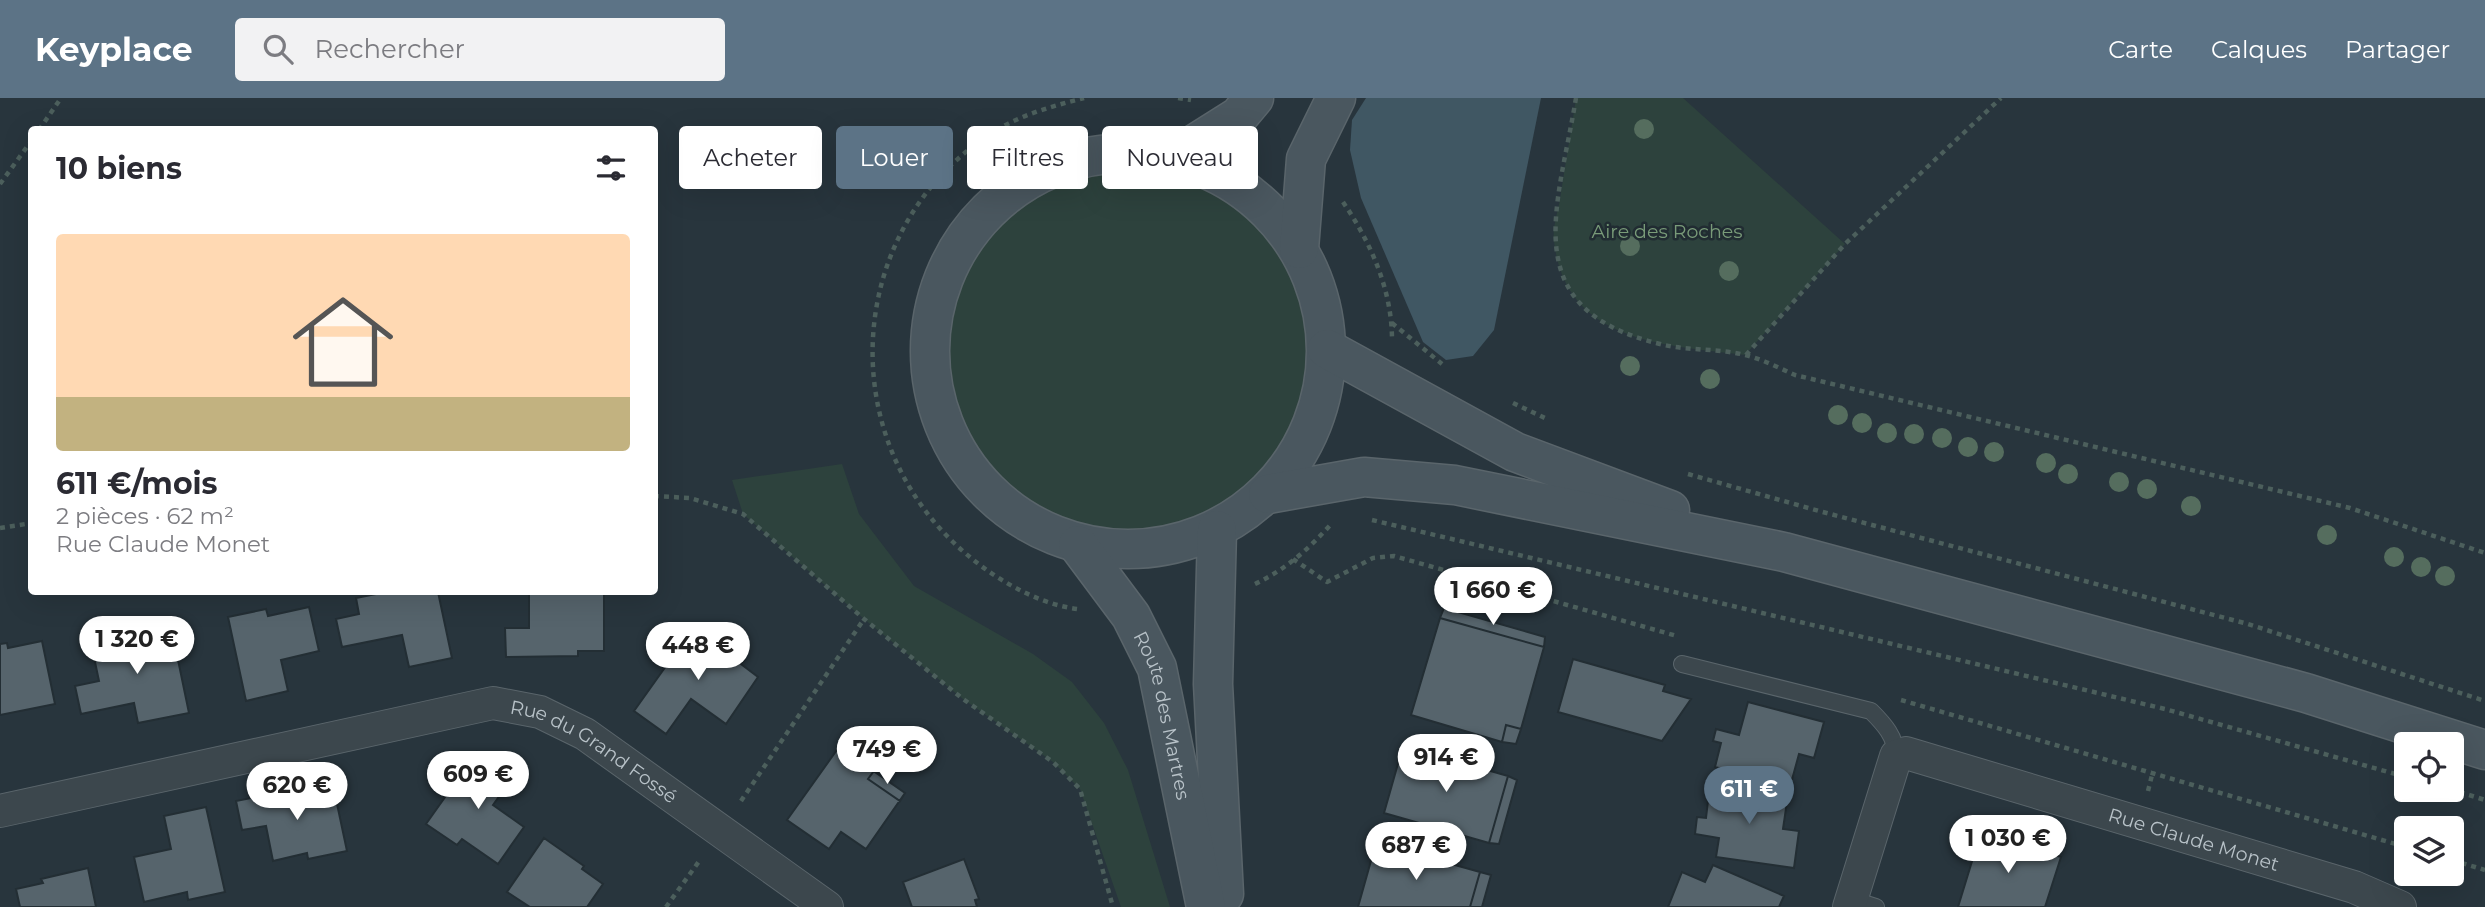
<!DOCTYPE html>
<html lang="fr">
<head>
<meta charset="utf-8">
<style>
	body { margin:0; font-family:Montserrat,sans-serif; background:#f2f2f3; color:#2b2b33; height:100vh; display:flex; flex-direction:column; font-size:26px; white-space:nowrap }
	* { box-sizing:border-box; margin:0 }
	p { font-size:23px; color:#7c7c81 }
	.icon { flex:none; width:38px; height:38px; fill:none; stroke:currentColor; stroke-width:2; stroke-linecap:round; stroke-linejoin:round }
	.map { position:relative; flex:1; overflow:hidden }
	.drawer { position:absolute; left:28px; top:28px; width:630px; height:469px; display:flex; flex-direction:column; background:#fff; border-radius:7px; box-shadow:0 7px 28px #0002 }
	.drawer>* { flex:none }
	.banner { position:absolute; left:679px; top:28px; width:665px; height:63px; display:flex; gap:14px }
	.tools { position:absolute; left:2394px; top:634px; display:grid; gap:14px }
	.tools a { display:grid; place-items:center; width:70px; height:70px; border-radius:7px; background:#fff; box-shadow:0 7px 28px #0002; font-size:35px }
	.price { position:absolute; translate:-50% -60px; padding:0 16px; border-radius:24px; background:#fff; color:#222; font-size:23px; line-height:46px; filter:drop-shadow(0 2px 4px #0008) }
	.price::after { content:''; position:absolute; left:50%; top:42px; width:21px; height:16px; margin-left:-10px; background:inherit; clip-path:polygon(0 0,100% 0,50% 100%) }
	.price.current { background:#5c7386; color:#fff }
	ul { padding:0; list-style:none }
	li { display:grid; align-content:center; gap:14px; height:371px; padding:0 28px }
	li span { display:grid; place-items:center; height:217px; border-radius:7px; color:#555 }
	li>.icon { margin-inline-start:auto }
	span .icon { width:126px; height:126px; fill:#fffc; stroke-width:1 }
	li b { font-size:30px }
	h2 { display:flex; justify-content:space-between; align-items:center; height:84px; padding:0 28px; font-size:30px }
	.tag { padding:0 24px; border-radius:7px; background:#fff; box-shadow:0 7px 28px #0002; font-size:24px; line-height:63px }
	.tag.current { background:#5c7386; color:#fff }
	header { display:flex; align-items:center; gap:42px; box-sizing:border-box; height:98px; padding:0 35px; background:#5c7386; color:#fff }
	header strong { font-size:33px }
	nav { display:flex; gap:38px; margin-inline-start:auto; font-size:24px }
	.search { width:490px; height:63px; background:#f2f2f3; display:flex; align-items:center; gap:18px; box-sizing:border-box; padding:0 24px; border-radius:7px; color:#7c7c81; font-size:26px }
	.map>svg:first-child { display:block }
	.green { fill:#2d423d }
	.water { fill:#405763 }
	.building { fill:#56646c; stroke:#232e34; stroke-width:2 }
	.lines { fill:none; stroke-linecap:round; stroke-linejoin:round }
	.service-casing { stroke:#5a656b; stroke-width:18 }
	.minor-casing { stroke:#5a656b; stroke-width:34 }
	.secondary-casing { stroke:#5a656b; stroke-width:41 }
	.path { stroke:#4c5f5c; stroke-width:4.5; stroke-dasharray:5 5; stroke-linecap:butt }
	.service { stroke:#3c474d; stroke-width:16 }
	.minor { stroke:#3c474d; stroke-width:32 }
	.secondary { stroke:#4a575f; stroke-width:38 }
	.tree { fill:#556d5e }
	.labels { text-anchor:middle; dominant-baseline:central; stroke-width:5; stroke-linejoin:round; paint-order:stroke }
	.park-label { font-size:19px; fill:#799b79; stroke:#212c32 }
	.street-label { font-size:19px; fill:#b8c2c8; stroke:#212c32 }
</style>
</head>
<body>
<header>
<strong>Keyplace</strong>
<div class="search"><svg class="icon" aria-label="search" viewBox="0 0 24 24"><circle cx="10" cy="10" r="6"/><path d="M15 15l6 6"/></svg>Rechercher</div>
<nav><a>Carte</a><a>Calques</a><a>Partager</a></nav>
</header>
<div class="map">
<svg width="2485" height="809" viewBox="0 0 2485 809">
	<rect width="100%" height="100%" fill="#28353d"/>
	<path class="green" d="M1576,0H1683L1845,146L1745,257C1665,247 1565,245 1554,143C1552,130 1558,114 1560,101C1565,67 1571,34 1576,0Z
		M930 253a198 198 0 1 1 396 0a198 198 0 1 1-396 0Z
		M842,366L859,416L914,488L1033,556L1072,584L1104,625L1128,672L1170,809H1121L1080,691L1053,664L963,601L864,521L743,416L732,382Z"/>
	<path class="water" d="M1366,0H1541L1494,232L1473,258L1446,262L1423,244L1361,100L1350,52L1352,22Z"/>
	<path class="building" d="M386,494H438L452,560L409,569L402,537L342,549L336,521L359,516L356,500Z
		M529,494H604V553H578V558L506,559L505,530H529Z
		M309,509L319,553L281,562L288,593L246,603L228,519L266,511L268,518Z
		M1444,510L1545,539L1544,549L1440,520Z
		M1440,520L1544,549L1521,631L1506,627L1502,644L1411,617Z
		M696,526L745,561L741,566L758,579L726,626L691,601L666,636L634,613Z
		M171,528L189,615L138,625L134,605L81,616L75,588L99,583L91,545Z
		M42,543L55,606L0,617V546L7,545L8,550Z
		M1573,561L1665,587L1663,593L1691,601L1662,643L1558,614Z
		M1748,604L1824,624L1814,660L1799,656L1790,689L1715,669L1721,645L1713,643L1716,631L1739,637Z
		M1506,627L1521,631L1516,646L1502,644Z
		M1403,648L1508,678L1489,745L1384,715Z
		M839,649L905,695L866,751L841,734L829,751L787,722Z
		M477,654L513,679L493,707L524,729L498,766L462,741L457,747L426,726Z
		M874,673L905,695L900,703L868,681Z
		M1508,678L1517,682L1499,746L1489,745Z
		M1710,686L1788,697L1783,731L1799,733L1794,770L1716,759L1719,740L1695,736L1697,719L1706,720Z
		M333,687L347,753L308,761L307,755L273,763L266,728L242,732L236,703L306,689L307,693Z
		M206,709L225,794L188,802L187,794L144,804L134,759L171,751L164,718Z
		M1981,734L2061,759L2045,809H1958Z
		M544,740L584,768L582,771L603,786L587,809H530L507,794Z
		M1376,745L1480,774L1470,809H1358Z
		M964,761L979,801L975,802L977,809H912L903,784Z
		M1713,767L1784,798L1779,809H1668L1682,774L1705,784Z
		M88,770L96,809H20L16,791L43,785L41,781Z
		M1480,774L1491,777L1482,809H1470Z"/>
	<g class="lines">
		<defs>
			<path id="service" d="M1682,566L1871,613C1884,626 1896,639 1896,658
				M1851,801L1876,809"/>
			<g id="minor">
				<path id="s1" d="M0,713L493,605L540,614L585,636L827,809"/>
				<path id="s2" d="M1849,809L1896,658L1906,655L2354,789L2400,809"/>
			</g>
			<g id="secondary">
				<circle cx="1128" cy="253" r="198"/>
				<path d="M1174,59L1239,18L1254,0"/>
				<path d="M1299,151L1306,61L1336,0"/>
				<path d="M1327,251L1515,354L1670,412"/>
				<path d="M1268,396L1364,379L1455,387L1784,454L2306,595L2485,652"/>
				<path d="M1217,432L1213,586L1224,796"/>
				<path id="s3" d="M1078,447L1131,518L1157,570L1206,809"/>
			</g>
		</defs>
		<use href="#service" class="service-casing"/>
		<use href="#minor" class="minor-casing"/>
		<use href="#secondary" class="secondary-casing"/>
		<path class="path" d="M1178,0L1191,2
			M1576,0C1558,110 1514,211 1660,246C1687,253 1717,250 1745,257C1762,261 1779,270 1795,277L2350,410L2485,455
			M39,32L61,0
			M0,86L32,42
			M1343,104C1371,145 1392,192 1392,242
			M1392,225L1442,266
			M1746,257L1845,146L2001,0
			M1513,305L1547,321
			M1688,376L1819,413L2248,526L2485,603
			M654,398L690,400L743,416L864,521L963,601L1053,664L1080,691L1113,809
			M1372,422L2165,611L2406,679
			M0,430L32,425
			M1293,461L1327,484L1373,460L1394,458L1677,538
			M1255,486C1285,472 1310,450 1332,425
			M1077,511C1032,505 985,475 953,444C831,326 850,123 995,33C1023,16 1053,8 1084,0
			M1901,602L2406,749
			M2450,691L2485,702
			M2148,693L2153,673
			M741,703L864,521
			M2452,762L2485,772
			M666,809L700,762"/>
		<use href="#service" class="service"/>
		<use href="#minor" class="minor"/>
		<use href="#secondary" class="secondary"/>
	</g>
	<g class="tree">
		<circle cx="1644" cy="31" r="10"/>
		<circle cx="1630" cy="148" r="10"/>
		<circle cx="1729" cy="173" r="10"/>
		<circle cx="1630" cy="268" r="10"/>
		<circle cx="1710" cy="281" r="10"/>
		<circle cx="1838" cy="317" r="10"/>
		<circle cx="1862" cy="325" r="10"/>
		<circle cx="1887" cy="335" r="10"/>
		<circle cx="1914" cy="336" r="10"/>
		<circle cx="1942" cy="340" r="10"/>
		<circle cx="1968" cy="349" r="10"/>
		<circle cx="1994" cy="354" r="10"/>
		<circle cx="2046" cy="365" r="10"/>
		<circle cx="2068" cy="376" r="10"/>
		<circle cx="2119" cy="384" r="10"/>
		<circle cx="2147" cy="391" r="10"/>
		<circle cx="2191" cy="408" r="10"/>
		<circle cx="2327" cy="437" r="10"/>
		<circle cx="2394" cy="459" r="10"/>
		<circle cx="2421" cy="469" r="10"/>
		<circle cx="2445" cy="478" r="10"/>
	</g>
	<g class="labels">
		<g class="park-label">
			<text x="1667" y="133">Aire des Roches</text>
		</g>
		<g class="street-label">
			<text stroke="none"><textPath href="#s3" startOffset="194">Route des Martres</textPath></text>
			<text stroke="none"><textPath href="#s1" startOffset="618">Rue du Grand Fossé</textPath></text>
			<text stroke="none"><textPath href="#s2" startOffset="469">Rue Claude Monet</textPath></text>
		</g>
	</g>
</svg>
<div class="tools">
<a><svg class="icon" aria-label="locate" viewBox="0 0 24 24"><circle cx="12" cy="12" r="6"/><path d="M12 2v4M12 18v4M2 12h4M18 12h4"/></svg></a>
<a><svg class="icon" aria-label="layers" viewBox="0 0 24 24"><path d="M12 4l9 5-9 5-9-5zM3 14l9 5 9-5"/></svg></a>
</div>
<b class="price" style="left:1493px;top:529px">1 660 €</b>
<b class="price" style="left:137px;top:578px">1 320 €</b>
<b class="price" style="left:698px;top:584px">448 €</b>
<b class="price" style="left:887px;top:688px">749 €</b>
<b class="price" style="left:1446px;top:696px">914 €</b>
<b class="price" style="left:478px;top:713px">609 €</b>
<b class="price" style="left:297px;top:724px">620 €</b>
<b class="price current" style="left:1749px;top:728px">611 €</b>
<b class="price" style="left:2008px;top:777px">1 030 €</b>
<b class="price" style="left:1416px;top:784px">687 €</b>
<div class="banner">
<a class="tag">Acheter</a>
<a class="tag current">Louer</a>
<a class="tag">Filtres</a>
<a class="tag">Nouveau</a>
</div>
<section class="drawer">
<h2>10 biens<svg class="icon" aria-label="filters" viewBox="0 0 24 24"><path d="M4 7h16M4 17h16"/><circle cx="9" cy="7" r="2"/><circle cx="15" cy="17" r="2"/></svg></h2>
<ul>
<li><span style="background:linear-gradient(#ffd9b3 75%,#c2b280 0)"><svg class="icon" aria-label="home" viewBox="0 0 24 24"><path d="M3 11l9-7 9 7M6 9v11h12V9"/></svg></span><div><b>611 €/mois</b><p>2 pièces · 62 m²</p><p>Rue Claude Monet</p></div></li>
</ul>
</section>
</div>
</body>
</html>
